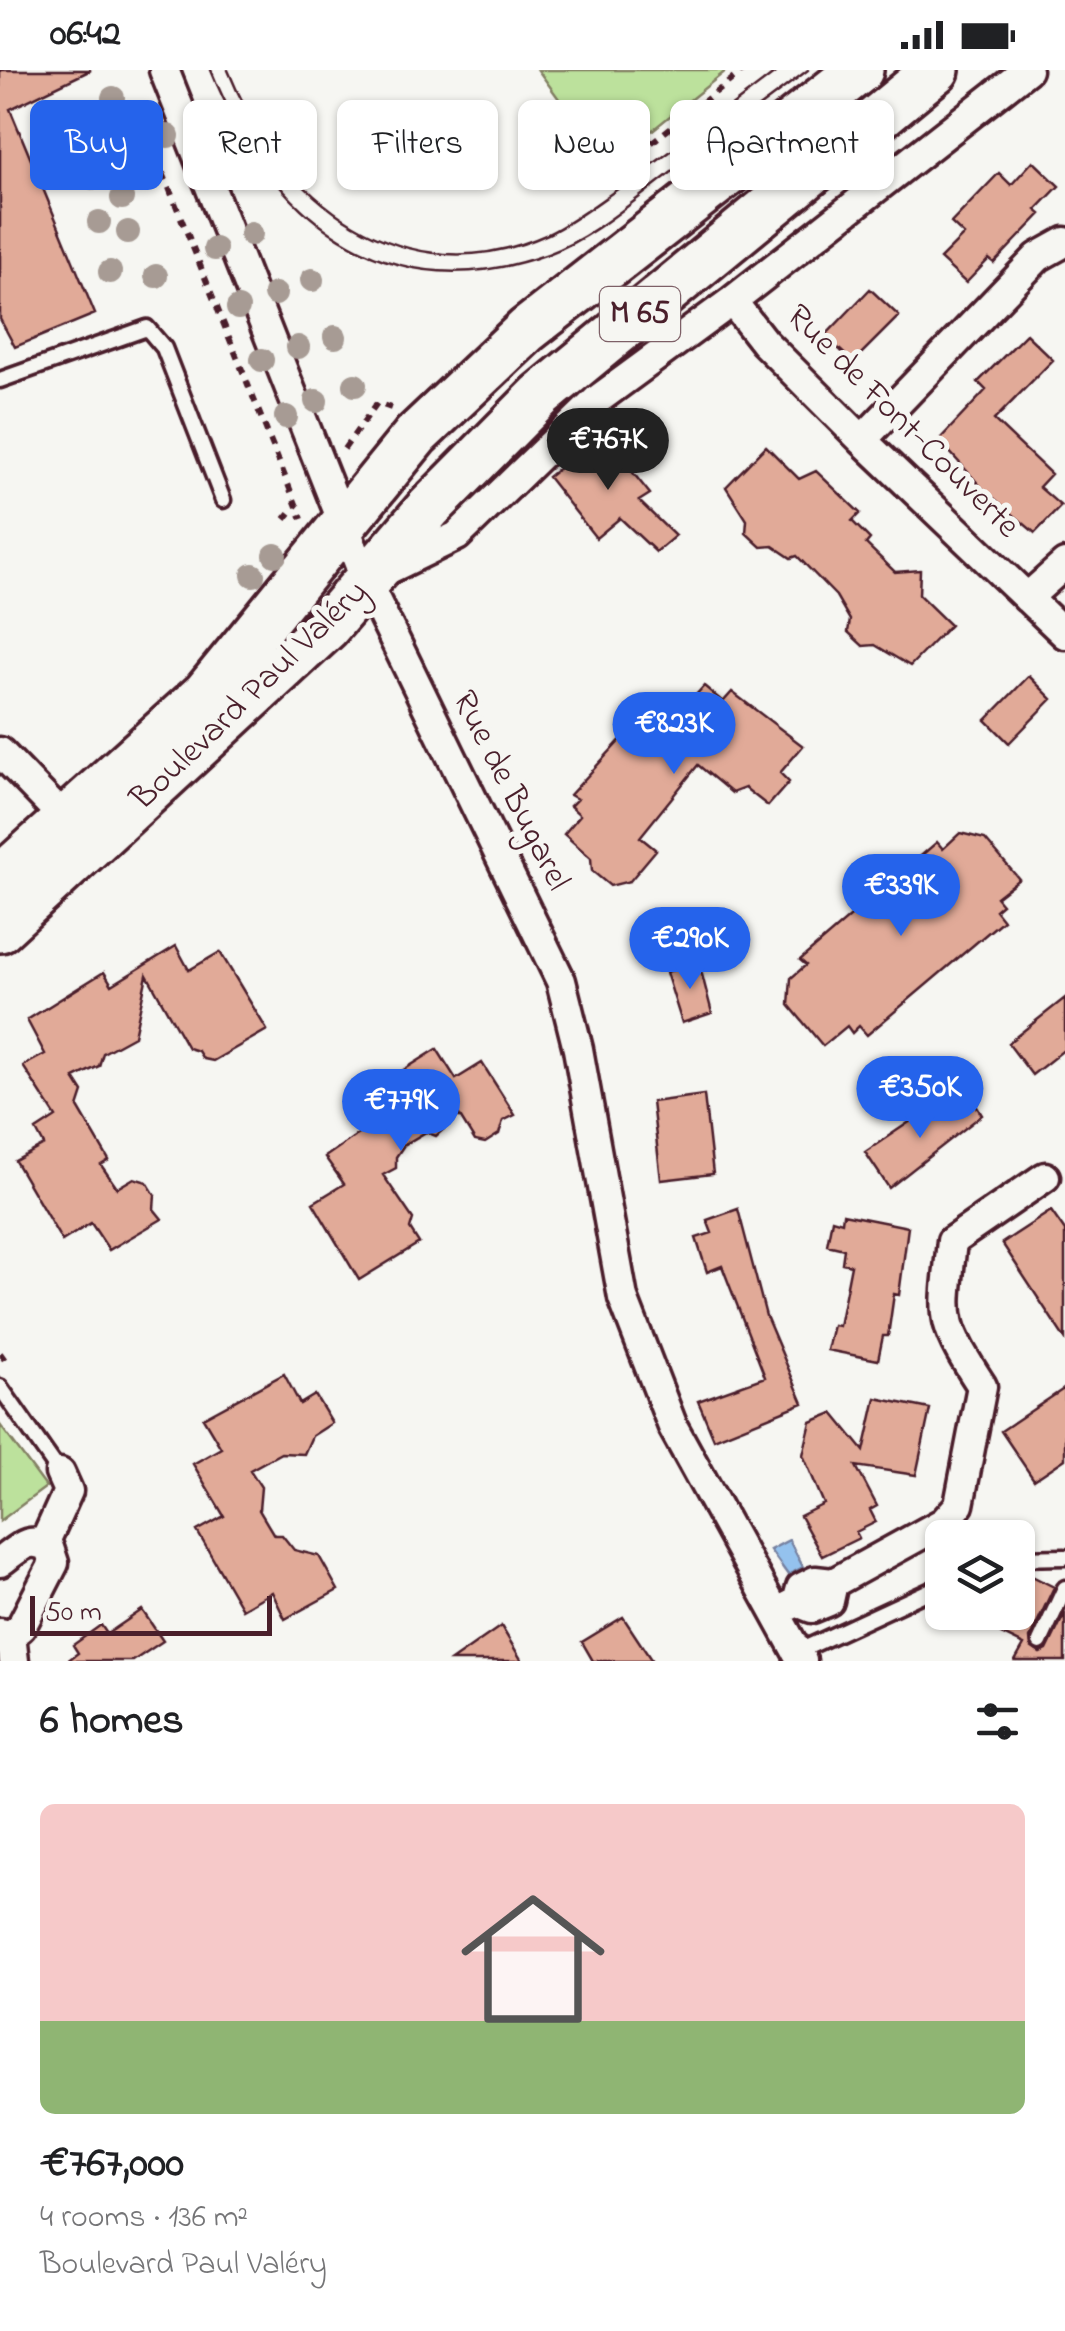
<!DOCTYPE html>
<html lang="en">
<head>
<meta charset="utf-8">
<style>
	body { margin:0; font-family:"Indie Flower",sans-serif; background:#f2f2f2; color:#202124; height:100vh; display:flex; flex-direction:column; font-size:38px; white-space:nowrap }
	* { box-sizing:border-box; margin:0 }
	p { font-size:32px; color:#757577 }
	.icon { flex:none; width:55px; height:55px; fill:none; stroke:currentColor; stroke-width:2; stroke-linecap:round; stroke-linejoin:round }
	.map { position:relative; height:1591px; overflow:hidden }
	.panel { display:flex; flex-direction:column; background:#fff; flex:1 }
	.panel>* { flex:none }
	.hud { position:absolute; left:30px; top:30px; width:1005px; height:90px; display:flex; gap:20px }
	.fabs { position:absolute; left:925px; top:1450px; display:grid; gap:20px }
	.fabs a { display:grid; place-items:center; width:110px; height:110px; border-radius:15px; background:#fff; box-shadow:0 2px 8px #0004; font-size:50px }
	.scale { position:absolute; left:30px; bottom:25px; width:242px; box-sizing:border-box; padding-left:10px; border:5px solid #4a1f2b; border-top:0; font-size:28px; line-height:35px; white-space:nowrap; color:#4a1f2b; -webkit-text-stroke:8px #f6f6f2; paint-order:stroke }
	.price { position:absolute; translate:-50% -85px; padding:0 22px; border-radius:35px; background:#2563eb; color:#fff; font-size:32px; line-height:65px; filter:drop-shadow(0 2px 5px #0008) }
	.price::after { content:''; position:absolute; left:50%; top:60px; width:30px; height:22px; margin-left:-15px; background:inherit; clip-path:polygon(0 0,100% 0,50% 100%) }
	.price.current { background:#222; color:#fff }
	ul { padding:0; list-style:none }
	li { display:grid; align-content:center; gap:20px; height:530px; padding:0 40px }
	li span { display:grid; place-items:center; height:310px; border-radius:15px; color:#555 }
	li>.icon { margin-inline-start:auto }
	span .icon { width:180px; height:180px; fill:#fffc; stroke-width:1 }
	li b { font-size:42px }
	h2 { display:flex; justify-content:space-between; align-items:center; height:120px; padding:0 40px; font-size:42px }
	.chip { padding:0 35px; border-radius:15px; background:#fff; box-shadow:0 2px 8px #0004; font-size:35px; line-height:90px }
	.chip.current { background:#2563eb; color:#fff }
	.status { display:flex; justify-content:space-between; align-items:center; height:70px; padding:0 50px; background:#fff; direction:ltr }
	.status svg { height:28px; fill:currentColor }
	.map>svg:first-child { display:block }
	.green { fill:#bce19c; stroke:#838064; stroke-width:2.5 }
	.water { fill:#94c2ee; stroke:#7681a0; stroke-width:2.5 }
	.building { fill:#e1aa98; stroke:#4a1f2b; stroke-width:2.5 }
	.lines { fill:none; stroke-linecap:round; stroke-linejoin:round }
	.service-casing { stroke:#4a1f2b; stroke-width:21 }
	.minor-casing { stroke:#4a1f2b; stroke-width:35 }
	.primary-casing { stroke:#4a1f2b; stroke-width:52 }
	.path { stroke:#4a1f2b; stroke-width:6; stroke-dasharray:8 8; stroke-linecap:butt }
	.service { stroke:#f6f6f2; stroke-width:14 }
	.minor { stroke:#f6f6f2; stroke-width:28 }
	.primary { stroke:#f6f6f2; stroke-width:45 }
	.tram { stroke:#4a1f2b; stroke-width:2.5 }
	.tree { fill:#a79b94 }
	.labels { text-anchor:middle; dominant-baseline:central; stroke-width:10; stroke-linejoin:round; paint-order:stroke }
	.shield { fill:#f6f6f2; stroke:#7e6067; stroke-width:2.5 }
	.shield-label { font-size:32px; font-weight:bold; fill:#4a1f2b }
	.street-label { font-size:35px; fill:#4a1f2b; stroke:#f6f6f2 }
</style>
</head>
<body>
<div class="status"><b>06:42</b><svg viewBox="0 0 49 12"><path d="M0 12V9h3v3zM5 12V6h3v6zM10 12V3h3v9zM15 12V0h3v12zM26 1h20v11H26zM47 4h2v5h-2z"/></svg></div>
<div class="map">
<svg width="1065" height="1591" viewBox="0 0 1065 1591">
	<rect width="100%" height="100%" fill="#f6f6f2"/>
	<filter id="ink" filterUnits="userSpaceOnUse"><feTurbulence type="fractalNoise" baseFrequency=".01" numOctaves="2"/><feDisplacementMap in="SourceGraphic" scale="20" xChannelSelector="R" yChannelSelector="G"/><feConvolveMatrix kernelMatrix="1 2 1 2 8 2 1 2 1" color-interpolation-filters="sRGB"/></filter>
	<g filter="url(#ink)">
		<path class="green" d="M538,0H727L634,75L615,64L593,76Z
			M0,1355L46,1417L0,1451Z"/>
		<path class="water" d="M789,1470L803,1497L788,1505L770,1480Z"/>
		<path class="building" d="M0,0H91L10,39L95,244L15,277L0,249Z
			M1033,91L1059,116L1036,140L1041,144L994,193L989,189L966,213L940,189L964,165L951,153L999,103L1011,115Z
			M870,219L899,246L853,292L825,266Z
			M1026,264L1053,290L994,350L1051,404L1039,417L1061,436L1035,463L984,420L939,370L986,320L978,312Z
			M602,364L650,424L639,431L675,466L656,482L620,448L596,468L548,407Z
			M766,376L799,409L816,401L860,443L852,451L870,469L866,474L895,502L920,500L919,525L950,555L910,596L875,575L863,576L848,562L850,550L836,526L797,486L791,488L773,476L761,477L746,463L747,450L726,417Z
			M1029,606L1052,629L1009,673L986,650Z
			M704,616L723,632L732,622L803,676L780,703L789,712L768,736L745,718L732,723L698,695L640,767L656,780L630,811L610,816L592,801L591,788L564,764L580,745L570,736L577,729L570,725L626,664L643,679L680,635L684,638Z
			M960,763L985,769L1019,809L996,827L1002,834L995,840L1003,850L867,965L859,956L852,963L847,956L823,976L789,935L791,908L806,895L800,890L937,772L943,779Z
			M176,876L189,900L220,882L267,960L213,991L203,989L198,981L188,978L147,905L134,966L103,983L99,996L74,1008L83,1022L78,1037L109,1090L101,1095L117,1118L134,1108L147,1112L155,1125L154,1139L162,1149L109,1180L91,1153L62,1171L15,1091L44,1075L36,1060L56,1047L23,996L45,984L27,950L104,902L112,915Z
			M699,893L712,943L682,953L666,902Z
			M1065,928V979L1032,1005L1008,973Z
			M437,979L456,1009L482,993L515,1045L503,1051L499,1064L485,1073L475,1071L459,1045L436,1066L426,1062L404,1075L396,1087V1098L383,1105L413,1149L410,1159L419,1173L359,1210L313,1133L344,1114L325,1087L374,1053L359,1028Z
			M969,1024L982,1045L889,1118L865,1082L914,1049L919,1057Z
			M704,1025L713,1104L661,1110L652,1032Z
			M738,1139L766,1246L803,1333L714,1369L698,1331L765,1307L722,1196L707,1202L696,1168L712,1163L707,1150Z
			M1051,1141L1065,1161V1269L1002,1173Z
			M843,1144L908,1157L899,1225L894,1224L888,1266H883L878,1290L827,1280L833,1255L839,1256L851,1195L842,1193L844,1179L827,1175L832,1149L842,1152Z
			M284,1304L300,1334L315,1325L332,1353L312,1366L304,1384L281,1383L250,1400L261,1417L259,1440L274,1465H282L294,1480L319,1486L338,1520L285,1549L272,1522L242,1539L197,1461L224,1446L193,1394L221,1378L203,1348Z
			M1065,1318V1389L1034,1410L1001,1361Z
			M876,1328L930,1339L916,1405L856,1396L877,1436L870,1440L876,1452L856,1462L859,1468L822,1486L800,1446L824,1434L803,1385L811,1352L833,1343L864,1381Z
			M1032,1506L1054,1517L1030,1568L1031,1577L1040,1583L1047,1580L1065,1543V1591H1015L1024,1575L1001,1564L1012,1542H1018V1533Z
			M142,1540L163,1571L133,1591H67L78,1583L73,1575L101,1555L107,1564Z
			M623,1547L652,1591H593L582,1572Z
			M501,1556L522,1591H451Z"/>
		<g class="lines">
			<defs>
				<path id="service" d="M0,310L147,258L164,278L223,430
					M0,1317L60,1403
					M1018,1488L1065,1487
					M1040,1572L1065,1518
					M797,1582L942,1515"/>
				<path id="minor" d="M164,0L366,511L561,911L578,979L623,1228L673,1357L802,1591
					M732,231L764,272L862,370L1065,564
					M862,370L1038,187L1065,172
					M385,501L457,466L597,330L732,231L1027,0
					M1027,528L1065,494
					M0,682L65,749
					M44,1474L68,1421L60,1403
					M0,1492C17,1480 29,1464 49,1478L54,1493L21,1557L11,1565L0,1563
					M797,1532L801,1518L815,1511L833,1513L944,1452L959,1435L982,1316C938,1248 944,1250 952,1171L1045,1107
					M781,1540L797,1532L812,1538L829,1531L833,1513
					M11,1565L14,1591"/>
				<path id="primary" d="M0,809L206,623L416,365L527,260L860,0
					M0,859L326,558L428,439L540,326L936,0"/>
			</defs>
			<use href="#service" class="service-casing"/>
			<use href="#minor" class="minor-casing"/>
			<use href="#primary" class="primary-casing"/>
			<path class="path" d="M147,41L157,88L302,449
				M614,102L744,0
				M344,379L377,333L391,338
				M285,449L298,433
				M0,1283L9,1296"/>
			<use href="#service" class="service"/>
			<use href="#minor" class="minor"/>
			<use href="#primary" class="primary"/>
			<path class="tram" d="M211,0C270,146 384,243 548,184C592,168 632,132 668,105C715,69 762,35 808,0
				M228,0C280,129 404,229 548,164C573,152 596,134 619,118C674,81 726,40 779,0"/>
		</g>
		<g class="tree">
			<circle cx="113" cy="28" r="12"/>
			<circle cx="76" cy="63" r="12"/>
			<circle cx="168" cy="66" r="12"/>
			<circle cx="100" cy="76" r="12"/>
			<circle cx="60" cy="87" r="12"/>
			<circle cx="229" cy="104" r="12"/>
			<circle cx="94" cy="108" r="12"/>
			<circle cx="122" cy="128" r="12"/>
			<circle cx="99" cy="152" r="12"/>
			<circle cx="128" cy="162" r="12"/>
			<circle cx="251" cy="164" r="12"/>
			<circle cx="215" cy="179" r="12"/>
			<circle cx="110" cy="202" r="12"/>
			<circle cx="156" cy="206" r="12"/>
			<circle cx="312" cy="210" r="12"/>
			<circle cx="275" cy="224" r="12"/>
			<circle cx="238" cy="238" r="12"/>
			<circle cx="335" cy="267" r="12"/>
			<circle cx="298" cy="277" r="12"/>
			<circle cx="262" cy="290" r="12"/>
			<circle cx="355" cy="315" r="12"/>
			<circle cx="316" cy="331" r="12"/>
			<circle cx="286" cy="347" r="12"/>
			<circle cx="275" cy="485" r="12"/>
			<circle cx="253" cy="505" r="12"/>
		</g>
	</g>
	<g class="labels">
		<rect class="shield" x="600" y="217" width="80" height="54" rx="8"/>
		<g class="shield-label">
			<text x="640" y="244">M 65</text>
		</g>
		<g class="street-label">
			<text transform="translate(902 352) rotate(45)">Rue de Font-Couverte</text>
			<text transform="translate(250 626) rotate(-44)">Boulevard Paul Valéry</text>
			<text transform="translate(510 721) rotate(63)">Rue de Bugarel</text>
		</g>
	</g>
</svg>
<div class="fabs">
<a><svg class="icon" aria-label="layers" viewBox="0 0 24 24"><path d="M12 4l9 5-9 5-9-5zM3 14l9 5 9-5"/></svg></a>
</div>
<div class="scale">50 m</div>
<b class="price current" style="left:608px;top:423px">€767K</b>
<b class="price" style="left:674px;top:707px">€823K</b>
<b class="price" style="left:901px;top:869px">€339K</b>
<b class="price" style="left:690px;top:922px">€290K</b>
<b class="price" style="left:920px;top:1071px">€350K</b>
<b class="price" style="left:401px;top:1084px">€779K</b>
<div class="hud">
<a class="chip current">Buy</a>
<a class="chip">Rent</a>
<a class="chip">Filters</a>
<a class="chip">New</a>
<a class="chip">Apartment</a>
</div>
</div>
<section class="panel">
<h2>6 homes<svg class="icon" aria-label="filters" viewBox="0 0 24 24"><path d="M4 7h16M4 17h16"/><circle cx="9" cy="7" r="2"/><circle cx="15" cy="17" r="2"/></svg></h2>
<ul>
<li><span style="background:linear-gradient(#f6c9c9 70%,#8fb573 0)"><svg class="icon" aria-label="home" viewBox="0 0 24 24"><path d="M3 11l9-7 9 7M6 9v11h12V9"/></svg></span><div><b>€767,000</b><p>4 rooms · 136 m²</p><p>Boulevard Paul Valéry</p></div></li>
</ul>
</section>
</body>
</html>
